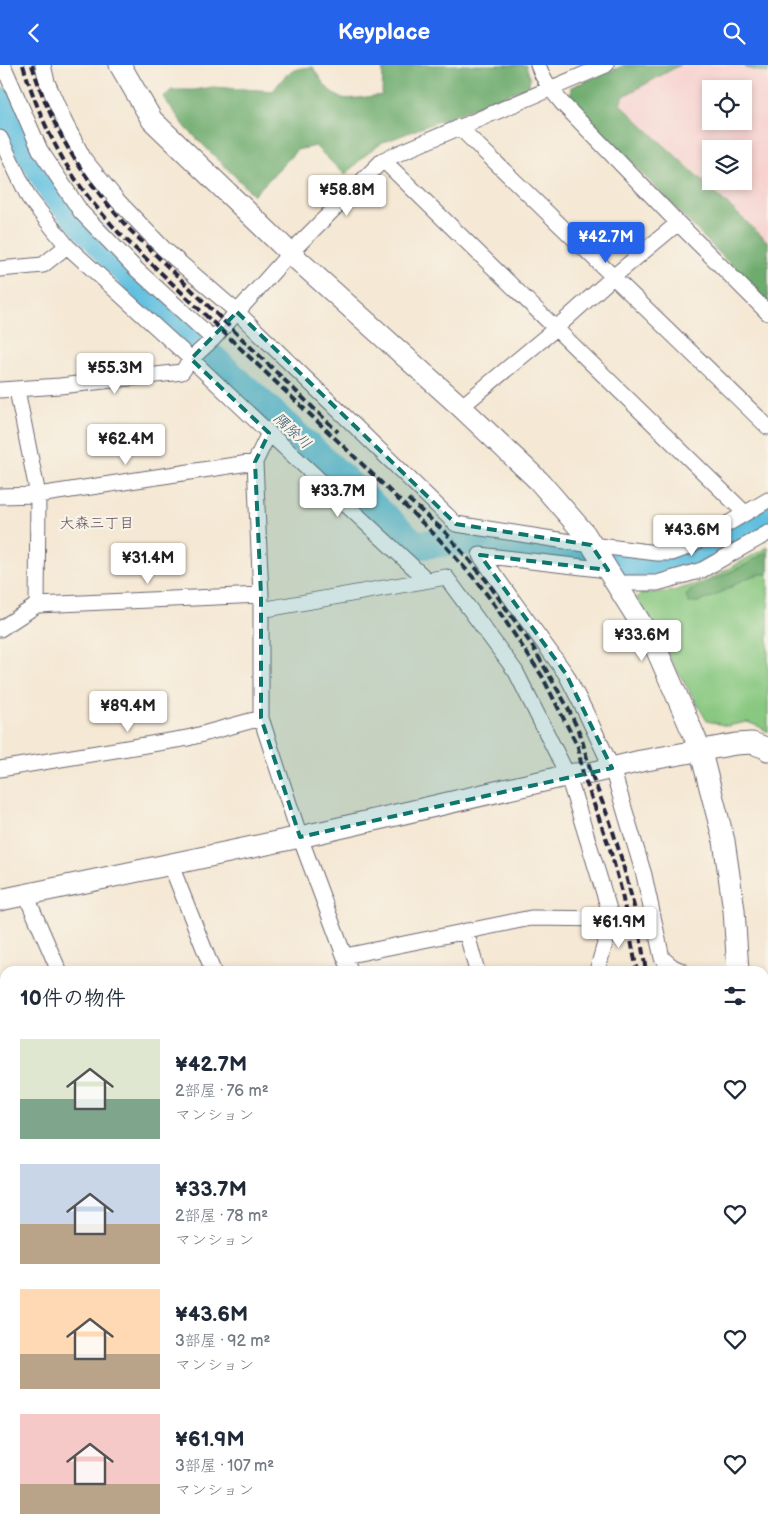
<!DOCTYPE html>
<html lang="ja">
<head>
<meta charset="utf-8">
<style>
	body { margin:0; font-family:"Balsamiq Sans","Klee One",sans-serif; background:#f6f6f7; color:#1f2937; height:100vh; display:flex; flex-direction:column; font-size:19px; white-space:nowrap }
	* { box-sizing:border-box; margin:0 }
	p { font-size:16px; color:#747a83 }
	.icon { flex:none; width:28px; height:28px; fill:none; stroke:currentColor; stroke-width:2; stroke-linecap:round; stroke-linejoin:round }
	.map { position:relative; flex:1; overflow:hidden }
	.details { position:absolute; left:0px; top:901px; width:769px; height:571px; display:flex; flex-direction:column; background:#fff; border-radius:15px 15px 0 0; box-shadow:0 2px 8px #0003 }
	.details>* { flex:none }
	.controls { position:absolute; left:702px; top:15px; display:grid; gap:10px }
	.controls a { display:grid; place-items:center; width:50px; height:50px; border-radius:0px; background:#fff; box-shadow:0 2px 8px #0003; font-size:25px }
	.price { position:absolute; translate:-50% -42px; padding:0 11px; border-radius:5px; background:#fff; color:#222; font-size:16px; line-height:32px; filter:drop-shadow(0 1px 2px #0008) }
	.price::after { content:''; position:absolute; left:50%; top:30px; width:15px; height:11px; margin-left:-8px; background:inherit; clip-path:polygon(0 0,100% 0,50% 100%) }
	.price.selected { background:#2563eb; color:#fff }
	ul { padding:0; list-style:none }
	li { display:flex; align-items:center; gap:15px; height:125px; padding:0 20px }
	li span { display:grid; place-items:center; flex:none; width:140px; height:100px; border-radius:0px; color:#555 }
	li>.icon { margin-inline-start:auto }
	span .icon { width:60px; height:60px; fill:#fffc; stroke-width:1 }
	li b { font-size:21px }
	h2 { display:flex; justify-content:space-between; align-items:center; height:60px; padding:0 20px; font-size:21px }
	header { display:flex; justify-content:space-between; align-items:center; height:65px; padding:0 20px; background:#2563eb; color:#fff; font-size:22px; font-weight:700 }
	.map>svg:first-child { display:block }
	.built { fill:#f7d0ce; fill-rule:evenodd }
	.green { fill:#88c880; stroke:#55755e }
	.forest { fill:#6eac6e; stroke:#486754 }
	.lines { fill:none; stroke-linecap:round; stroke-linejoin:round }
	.river { stroke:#61c0df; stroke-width:29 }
	.street-casing { stroke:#6c6771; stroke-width:17 }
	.secondary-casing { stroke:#6c6771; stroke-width:23 }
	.primary-casing { stroke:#6c6771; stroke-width:27 }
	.street { stroke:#fff; stroke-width:15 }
	.secondary { stroke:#fff; stroke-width:21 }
	.primary { stroke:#fff; stroke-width:25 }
	.rail { stroke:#22223b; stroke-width:4; stroke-dasharray:8 4; stroke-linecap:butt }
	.marked { fill:#0f766e; fill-opacity:0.2; stroke:#0f766e; stroke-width:4; stroke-dasharray:10 6; stroke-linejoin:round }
	.labels { text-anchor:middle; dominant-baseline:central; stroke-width:4.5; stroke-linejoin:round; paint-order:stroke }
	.water-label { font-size:15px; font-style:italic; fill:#385974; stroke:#f7f3e8 }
	.neighbourhood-label { font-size:15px; fill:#604a55; stroke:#f7f3e8 }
</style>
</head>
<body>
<header><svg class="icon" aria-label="back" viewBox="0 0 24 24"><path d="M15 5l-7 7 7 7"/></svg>Keyplace<svg class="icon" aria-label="search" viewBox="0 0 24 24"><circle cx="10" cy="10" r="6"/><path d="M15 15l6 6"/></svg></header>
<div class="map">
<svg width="768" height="1472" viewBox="0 0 768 1472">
	<rect width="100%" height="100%" fill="#f7f3e8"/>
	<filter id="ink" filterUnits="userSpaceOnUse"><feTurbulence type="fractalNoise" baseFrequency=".02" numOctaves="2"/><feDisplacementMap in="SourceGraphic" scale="10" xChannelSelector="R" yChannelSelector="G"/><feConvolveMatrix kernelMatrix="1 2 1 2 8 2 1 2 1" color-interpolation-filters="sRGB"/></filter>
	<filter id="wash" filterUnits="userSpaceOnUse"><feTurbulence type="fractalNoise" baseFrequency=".0096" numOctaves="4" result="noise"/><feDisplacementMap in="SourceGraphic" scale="20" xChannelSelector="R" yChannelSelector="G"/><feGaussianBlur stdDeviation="1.12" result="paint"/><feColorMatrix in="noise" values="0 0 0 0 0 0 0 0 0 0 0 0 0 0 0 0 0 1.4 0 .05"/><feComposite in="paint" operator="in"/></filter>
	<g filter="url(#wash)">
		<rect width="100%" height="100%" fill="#f5e8d4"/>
		<path class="built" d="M625,0H768V238L570,35ZM711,24H744V56H711ZM711,84H744V116H711Z"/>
		<path class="green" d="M768,482V667L760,662L747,657L727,661L707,656L638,539L637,532L640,529L674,526L708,515Z"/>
		<path class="forest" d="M383,0H526L530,13L529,21L382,78L363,92L345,110L315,81L297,85L254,130L187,64L163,32L172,25H194L213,22L273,26C286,9 290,3 313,2C319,13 329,29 342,33C351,35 372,31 382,30Z
			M625,0H680L624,31L620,39L768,177V238L570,35L571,22Z
			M744,0H768V8L745,3Z
			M768,486V509C744,506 717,538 689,538L686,531L690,526L747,499Z
			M768,1418V1472H730L728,1468H764V1419Z"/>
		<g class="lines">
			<path class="river" d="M0,36L54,128L173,257L415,480L461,476L634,499L671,496L718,479L768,448"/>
		</g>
	</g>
	<g filter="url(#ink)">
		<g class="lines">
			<defs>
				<path id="street" d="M3,0L40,85L81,147L136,204L213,274
					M43,0L47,17L65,58L84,94L118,136L163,183L237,247L456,459L591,480L657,488H672L688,482L768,435
					M538,0C543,15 552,26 562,38L678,158L768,248
					M459,62L768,362
					M0,73L29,133L67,181L191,294L269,368L255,397L261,530V653L300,772L350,906
					M383,95L745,448
					M0,204L43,200L67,181
					M0,325L60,321L182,307L191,294L213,274L290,188L383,95L606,0
					M17,325L38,430L37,540
					M461,342L555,264L613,212L678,158
					M269,368L427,515
					M0,431L38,430L255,397
					M608,505L480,490L566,609L586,648L612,703L644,810L662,893L673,902L682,906
					M616,518H657L702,505L768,468
					M261,545L446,512L516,607L568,711L612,854L597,906
					M0,564L37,540L261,530
					M0,704L188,673L261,653
					M170,798L213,906
					M26,830L59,906
					M466,866L477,906
					M345,891L531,853L612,854
					M764,953L768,955
					M764,1009H768
					M0,1259L5,1257
					M764,1320L768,1318
					M303,1468L305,1472
					M423,1468V1472
					M546,1468L547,1472
					M662,1468V1472
					M767,1472L768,1446"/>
				<path id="secondary" d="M120,0L152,55L290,188L461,342L539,416L585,469L655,581L700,684L724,776L734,845L738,906
					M0,835L300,772L574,709L591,708L641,696L736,679L752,678L766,683L768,685
					M729,1472V1468"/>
				<path id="primary" d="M0,1103L5,1115
					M153,1468L155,1472"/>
			</defs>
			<use href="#street" class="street-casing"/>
			<use href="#secondary" class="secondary-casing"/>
			<use href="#primary" class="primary-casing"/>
			<use href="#street" class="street"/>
			<use href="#secondary" class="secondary"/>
			<use href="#primary" class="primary"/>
			<path class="rail" d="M23,0C36,43 55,86 81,122C92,138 105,152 118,167L361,398L439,474L479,519L494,539L542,611L578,682L583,709L610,784L621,824L637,906
				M32,0C53,67 82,112 129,164L338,367
				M408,434L446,468L486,515L531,579L567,641L581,671L591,708L610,757L621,792L637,853L646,906
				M676,1468V1472
				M685,1468V1472"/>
		</g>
	</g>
	<path class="marked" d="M237,247L456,459L591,480L608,505L480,490L566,609L612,703L300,772L261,653V530L255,397L269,368L191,294Z"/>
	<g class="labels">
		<g class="water-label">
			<text transform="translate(292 366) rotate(43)">隅除川</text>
		</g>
		<g class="neighbourhood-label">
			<text x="97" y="458">大森三丁目</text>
		</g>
	</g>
</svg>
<div class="controls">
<a><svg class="icon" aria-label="locate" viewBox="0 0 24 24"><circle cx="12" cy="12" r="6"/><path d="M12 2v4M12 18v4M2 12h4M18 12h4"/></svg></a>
<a><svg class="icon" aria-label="layers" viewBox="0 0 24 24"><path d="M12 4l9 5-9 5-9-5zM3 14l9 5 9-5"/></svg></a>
</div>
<b class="price" style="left:347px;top:152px">¥58.8M</b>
<b class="price selected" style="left:606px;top:199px">¥42.7M</b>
<b class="price" style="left:115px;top:330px">¥55.3M</b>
<b class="price" style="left:126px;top:401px">¥62.4M</b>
<b class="price" style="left:338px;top:453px">¥33.7M</b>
<b class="price" style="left:692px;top:492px">¥43.6M</b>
<b class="price" style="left:148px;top:520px">¥31.4M</b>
<b class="price" style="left:642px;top:597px">¥33.6M</b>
<b class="price" style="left:128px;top:668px">¥89.4M</b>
<b class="price" style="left:619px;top:884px">¥61.9M</b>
<section class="details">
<h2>10件の物件<svg class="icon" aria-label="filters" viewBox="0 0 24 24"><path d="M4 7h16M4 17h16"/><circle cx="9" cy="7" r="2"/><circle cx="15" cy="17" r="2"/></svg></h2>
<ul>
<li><span style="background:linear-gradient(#dfe7d0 60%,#7fa58c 0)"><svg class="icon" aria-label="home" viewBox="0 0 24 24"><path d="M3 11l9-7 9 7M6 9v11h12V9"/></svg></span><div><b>¥42.7M</b><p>2部屋 · 76 m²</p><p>マンション</p></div><svg class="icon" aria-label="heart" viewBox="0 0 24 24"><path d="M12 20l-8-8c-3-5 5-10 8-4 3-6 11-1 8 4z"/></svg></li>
<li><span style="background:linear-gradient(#c9d6e8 60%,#b9a48a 0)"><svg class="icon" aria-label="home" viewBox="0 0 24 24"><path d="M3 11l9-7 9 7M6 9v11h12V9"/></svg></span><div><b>¥33.7M</b><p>2部屋 · 78 m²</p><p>マンション</p></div><svg class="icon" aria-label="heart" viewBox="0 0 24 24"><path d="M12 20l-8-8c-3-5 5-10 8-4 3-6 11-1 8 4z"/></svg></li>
<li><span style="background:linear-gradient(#ffd9b3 65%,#b9a48a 0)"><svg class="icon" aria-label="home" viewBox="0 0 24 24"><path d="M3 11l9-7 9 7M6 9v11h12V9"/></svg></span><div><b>¥43.6M</b><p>3部屋 · 92 m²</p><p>マンション</p></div><svg class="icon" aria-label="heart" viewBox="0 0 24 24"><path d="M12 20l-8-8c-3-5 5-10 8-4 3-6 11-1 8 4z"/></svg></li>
<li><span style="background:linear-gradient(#f6c9c9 70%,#b9a48a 0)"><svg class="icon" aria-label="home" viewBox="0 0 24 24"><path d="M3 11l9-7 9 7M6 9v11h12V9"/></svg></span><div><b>¥61.9M</b><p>3部屋 · 107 m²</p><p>マンション</p></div><svg class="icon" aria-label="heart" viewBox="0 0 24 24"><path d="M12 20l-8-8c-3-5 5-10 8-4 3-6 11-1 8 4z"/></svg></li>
</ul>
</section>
</div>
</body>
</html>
